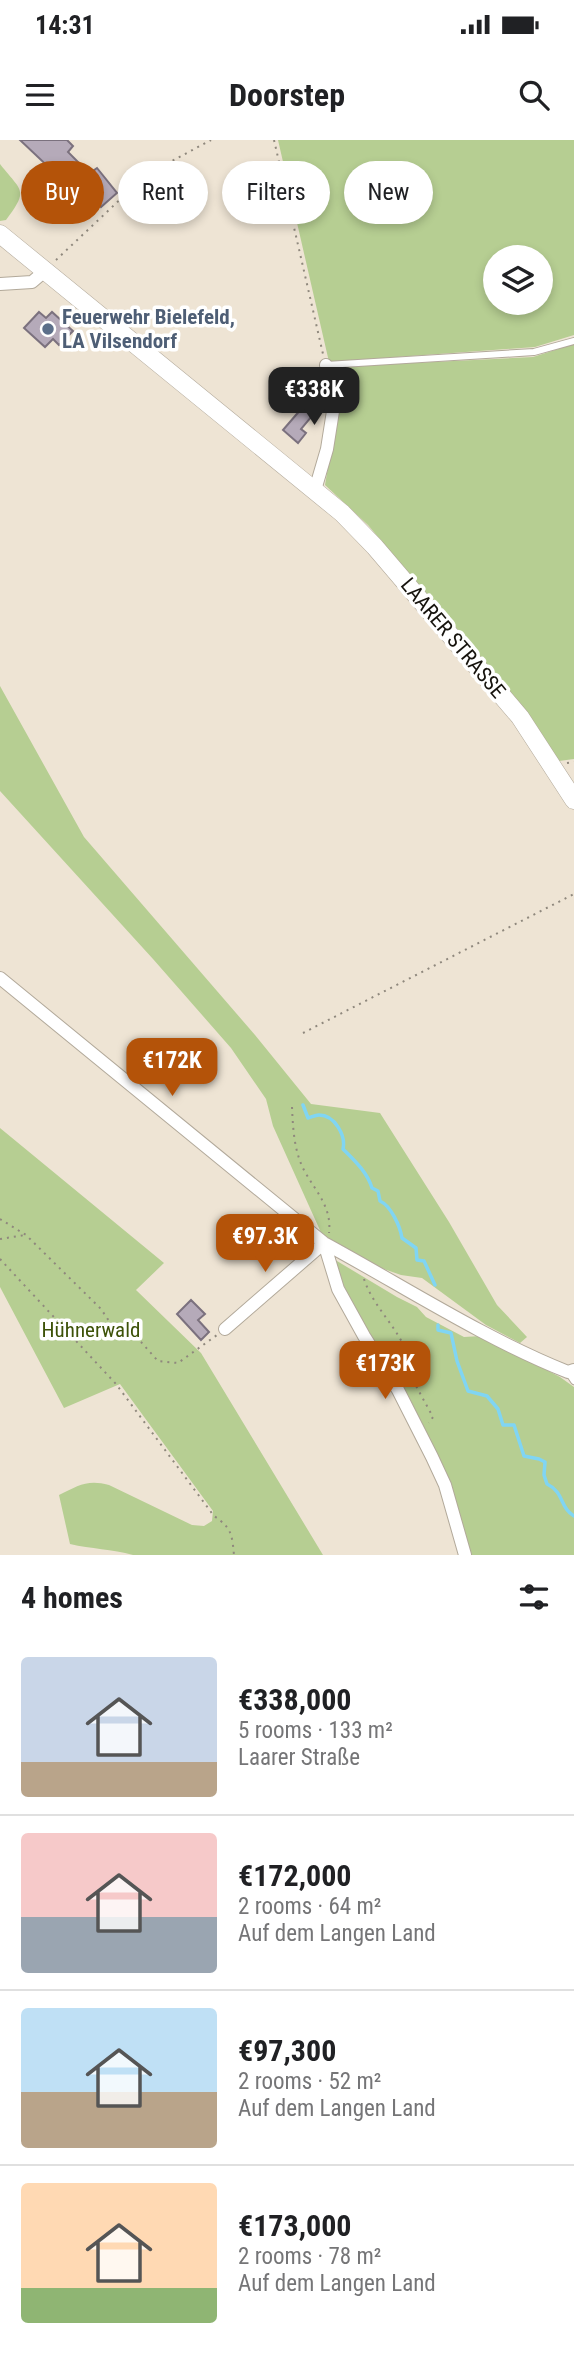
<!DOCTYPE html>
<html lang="en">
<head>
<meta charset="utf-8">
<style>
	body { margin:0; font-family:"Roboto Condensed",sans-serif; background:#f6f6f6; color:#202124; height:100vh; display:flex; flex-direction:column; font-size:26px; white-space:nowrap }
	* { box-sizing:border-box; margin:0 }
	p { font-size:23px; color:#757577 }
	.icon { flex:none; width:38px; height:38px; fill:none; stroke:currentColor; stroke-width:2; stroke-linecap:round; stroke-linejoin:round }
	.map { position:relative; height:1415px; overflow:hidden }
	.sheet { display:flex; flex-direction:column; background:#fff; flex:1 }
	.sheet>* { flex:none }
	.guide { position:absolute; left:21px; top:21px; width:532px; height:63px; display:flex; gap:14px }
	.buttons { position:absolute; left:483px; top:105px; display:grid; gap:14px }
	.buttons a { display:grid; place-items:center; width:70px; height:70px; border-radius:50%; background:#fff; box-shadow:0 4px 10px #0003; font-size:35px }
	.price { position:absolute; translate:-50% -60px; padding:0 16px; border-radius:14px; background:#b45309; color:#fff; font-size:23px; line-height:46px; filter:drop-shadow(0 2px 4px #0008) }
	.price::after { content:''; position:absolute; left:50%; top:42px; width:21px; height:16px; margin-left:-10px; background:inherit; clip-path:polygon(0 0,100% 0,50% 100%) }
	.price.active { background:#222; color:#fff }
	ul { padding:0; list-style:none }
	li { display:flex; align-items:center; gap:21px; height:175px; padding:0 21px }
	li+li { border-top:2px solid #e0e0e0 }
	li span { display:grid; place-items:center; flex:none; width:196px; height:140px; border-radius:7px; color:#555 }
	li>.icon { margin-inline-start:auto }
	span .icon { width:84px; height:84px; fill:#fffc; stroke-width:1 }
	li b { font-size:30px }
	h2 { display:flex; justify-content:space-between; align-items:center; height:84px; padding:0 21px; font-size:30px }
	.chip { padding:0 24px; border-radius:32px; background:#fff; box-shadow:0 4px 10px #0003; font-size:24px; line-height:63px }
	.chip.active { background:#b45309; color:#fff }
	.status { display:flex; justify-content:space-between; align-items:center; height:49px; padding:0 35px; background:#fff; direction:ltr }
	.status svg { height:19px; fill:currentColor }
	header { display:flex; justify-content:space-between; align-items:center; height:91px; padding:0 21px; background:#fff; font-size:32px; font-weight:700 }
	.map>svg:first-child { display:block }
	.green { fill:#b6ce92; fill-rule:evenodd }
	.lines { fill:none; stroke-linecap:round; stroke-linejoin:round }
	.stream { stroke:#80d5f3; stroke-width:3.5 }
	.building { fill:#b5aab9; stroke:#7b717e; stroke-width:2 }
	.lane-casing { stroke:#b2a99a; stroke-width:8 }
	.street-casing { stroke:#b2a99a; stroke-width:14 }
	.secondary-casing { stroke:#b2a99a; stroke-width:19 }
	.path { stroke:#8f887d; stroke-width:2; stroke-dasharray:2 5; stroke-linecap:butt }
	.lane { stroke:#fff; stroke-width:6 }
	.street { stroke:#fff; stroke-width:12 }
	.secondary { stroke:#fff; stroke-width:18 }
	.service-dot { fill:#5c6f8a; stroke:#fff; stroke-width:2.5 }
	.labels { text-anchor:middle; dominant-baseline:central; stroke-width:7; stroke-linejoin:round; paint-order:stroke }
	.service-label { font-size:21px; font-weight:bold; fill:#4e5e75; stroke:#fff; text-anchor:start }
	.street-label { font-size:21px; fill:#16130d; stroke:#fff }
	.park-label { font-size:21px; fill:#3d5208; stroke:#fff }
</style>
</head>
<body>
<div class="status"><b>14:31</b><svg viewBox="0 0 49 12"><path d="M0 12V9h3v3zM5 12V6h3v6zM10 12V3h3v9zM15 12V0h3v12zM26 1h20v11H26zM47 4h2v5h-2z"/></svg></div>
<header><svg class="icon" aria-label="menu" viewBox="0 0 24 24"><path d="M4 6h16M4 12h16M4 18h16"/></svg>Doorstep<svg class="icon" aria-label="search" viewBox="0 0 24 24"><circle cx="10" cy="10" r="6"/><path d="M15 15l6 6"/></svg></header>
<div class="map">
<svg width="574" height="1415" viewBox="0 0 574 1415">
	<rect width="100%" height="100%" fill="#eee4d4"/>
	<path class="green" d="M278,0H574V195L535,207L329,222ZM495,117H541V163H495Z
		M0,24C22,52 29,49 6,80L0,81Z
		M574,204V619L559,621L536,585L368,385L325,345L331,309L330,227L533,217Z
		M0,546L84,697L255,895L311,964L380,973L449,1082L497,1165L527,1197L520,1203L486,1185L422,1138L401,1135L378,1127L323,1097L273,986L266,959L231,908L153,819L0,651Z
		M0,988L164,1123L136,1150L201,1213L323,1415H133C112,1409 91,1409 70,1404L59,1355C78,1346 87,1339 109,1345L192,1385L204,1386L212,1381L213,1371L120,1244L64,1268L0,1147Z
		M332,1118L397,1157L417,1167L426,1177L464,1197L481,1196L560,1237L574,1247V1415H467L447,1345L363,1190Z"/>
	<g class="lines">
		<path class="stream" d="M303,965L308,978C312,977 315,975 319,975C335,975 346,996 343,1009C355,1021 367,1032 372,1048L378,1051L380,1061C391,1066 400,1086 402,1098L416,1108L417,1120L424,1121L435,1145
			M438,1185V1190L451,1193L457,1221L468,1251L487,1256L498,1269L503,1285H514L524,1316L539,1319L545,1322L544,1335L547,1344C564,1352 560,1368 574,1376"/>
	</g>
	<path class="building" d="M20,0H67L73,6L68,12L79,23L44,60L56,74L52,78L32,60L56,34Z
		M97,28L117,53L101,67L80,40Z
		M39,172L46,178L52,172L73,191L59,205L53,199L45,207L24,188Z
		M302,268L312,276L301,289L306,293L298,303L283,290Z
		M191,1160L205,1174L198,1180L209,1192L201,1200L177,1174Z"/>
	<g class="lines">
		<defs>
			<path id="lane" d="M326,225L534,212L574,201
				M568,1232L574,1241"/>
			<path id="street" d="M0,144L32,142L46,130
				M315,350L327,309L333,271L326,225
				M0,838L324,1103C405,1147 483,1198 568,1232L574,1230
				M324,1103L338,1149L364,1196L398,1250L432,1317L445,1345L465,1415
				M225,1189L324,1103"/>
			<path id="secondary" d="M0,94L342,373L375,407L520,577L574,660"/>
		</defs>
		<use href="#lane" class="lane-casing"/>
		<use href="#street" class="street-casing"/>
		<use href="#secondary" class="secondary-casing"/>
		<path class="path" d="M274,0L323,214
			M56,120L146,35L211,0
			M567,623L574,622
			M303,893L574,754
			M292,967C293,989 294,1012 305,1032C317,1053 332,1068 329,1093
			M0,1079L26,1095L101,1169L111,1184L128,1192L141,1202L158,1221L178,1223L217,1195
			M0,1099L25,1095
			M0,1119L116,1244L214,1376C232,1388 232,1395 234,1415
			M364,1139C372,1163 390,1180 402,1202L396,1220L416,1246L433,1277L429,1283"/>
		<use href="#lane" class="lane"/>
		<use href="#street" class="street"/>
		<use href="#secondary" class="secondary"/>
	</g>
	<circle class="service-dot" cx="48" cy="189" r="7"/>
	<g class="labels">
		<g class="service-label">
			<text x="62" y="177">Feuerwehr Bielefeld,<tspan x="62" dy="24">LA Vilsendorf</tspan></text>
		</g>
		<g class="street-label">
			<text transform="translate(453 498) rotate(50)">LAARER STRASSE</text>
		</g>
		<g class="park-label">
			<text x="91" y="1190">Hühnerwald</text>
		</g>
	</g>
</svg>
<div class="buttons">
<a><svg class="icon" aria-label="layers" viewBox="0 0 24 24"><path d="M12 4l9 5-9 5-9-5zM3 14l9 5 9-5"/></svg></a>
</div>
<b class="price active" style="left:314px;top:287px">€338K</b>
<b class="price" style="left:172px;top:958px">€172K</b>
<b class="price" style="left:265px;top:1134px">€97.3K</b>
<b class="price" style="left:385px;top:1261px">€173K</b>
<div class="guide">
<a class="chip active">Buy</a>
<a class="chip">Rent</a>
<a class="chip">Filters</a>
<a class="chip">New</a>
</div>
</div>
<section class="sheet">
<h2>4 homes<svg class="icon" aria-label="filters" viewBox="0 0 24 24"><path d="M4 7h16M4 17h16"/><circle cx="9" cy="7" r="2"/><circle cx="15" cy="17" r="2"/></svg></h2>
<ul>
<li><span style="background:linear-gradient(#c9d6e8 75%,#b9a48a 0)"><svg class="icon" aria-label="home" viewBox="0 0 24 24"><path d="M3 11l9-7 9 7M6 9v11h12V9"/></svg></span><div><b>€338,000</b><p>5 rooms · 133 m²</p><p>Laarer Straße</p></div></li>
<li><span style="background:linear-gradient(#f6c9c9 60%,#9aa5b1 0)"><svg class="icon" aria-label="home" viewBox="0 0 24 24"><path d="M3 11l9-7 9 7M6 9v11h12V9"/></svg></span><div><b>€172,000</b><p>2 rooms · 64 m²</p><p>Auf dem Langen Land</p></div></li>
<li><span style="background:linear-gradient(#bfe0f5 60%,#b9a48a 0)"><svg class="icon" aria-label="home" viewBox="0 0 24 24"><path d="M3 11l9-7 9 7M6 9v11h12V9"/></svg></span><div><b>€97,300</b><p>2 rooms · 52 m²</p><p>Auf dem Langen Land</p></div></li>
<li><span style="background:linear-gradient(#ffd9b3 75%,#8fb573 0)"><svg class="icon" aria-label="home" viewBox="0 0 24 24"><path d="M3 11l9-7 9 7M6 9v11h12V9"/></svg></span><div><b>€173,000</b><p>2 rooms · 78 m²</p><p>Auf dem Langen Land</p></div></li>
</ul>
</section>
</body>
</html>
